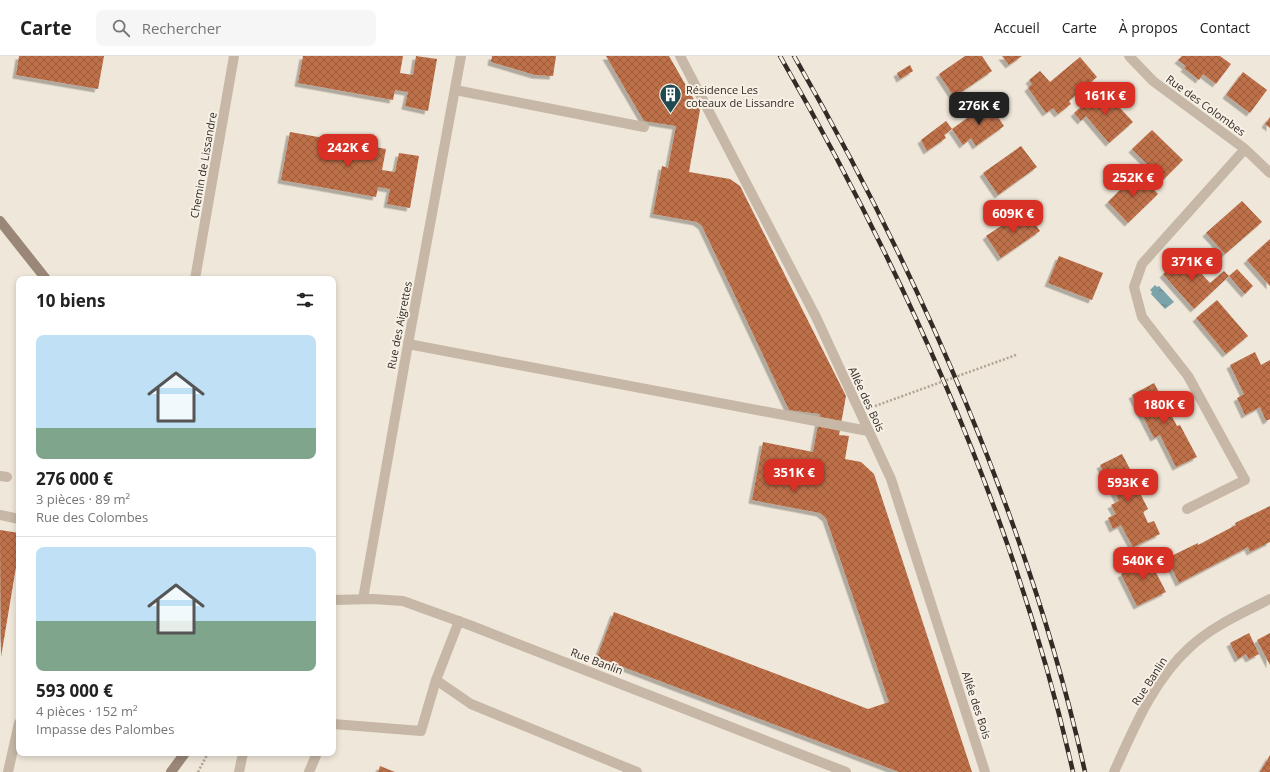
<!DOCTYPE html>
<html lang="fr">
<head>
<meta charset="utf-8">
<style>
	body { margin:0; font-family:"Open Sans",sans-serif; background:#f6f6f6; color:#222; height:100vh; display:flex; flex-direction:column; font-size:15px; white-space:nowrap }
	* { box-sizing:border-box; margin:0 }
	p { font-size:13px; color:#767676 }
	.icon { flex:none; width:22px; height:22px; fill:none; stroke:currentColor; stroke-width:2; stroke-linecap:round; stroke-linejoin:round }
	.map { position:relative; flex:1; overflow:hidden }
	.details { position:absolute; left:16px; top:220px; width:320px; height:480px; display:flex; flex-direction:column; background:#fff; border-radius:8px; box-shadow:0 2px 6px #0003 }
	.details>* { flex:none }
	.price { position:absolute; translate:-50% -34px; padding:0 9px; border-radius:8px; background:#d93025; color:#fff; font-size:13px; line-height:26px; filter:drop-shadow(0 1px 2px #0008) }
	.price::after { content:''; position:absolute; left:50%; top:24px; width:12px; height:9px; margin-left:-6px; background:inherit; clip-path:polygon(0 0,100% 0,50% 100%) }
	.price.selected { background:#222; color:#fff }
	ul { padding:0; list-style:none }
	li { display:grid; align-content:center; gap:8px; height:212px; padding:0 20px }
	li+li { border-top:1px solid #e0e0e0 }
	li span { display:grid; place-items:center; height:124px; border-radius:8px; color:#555 }
	li>.icon { margin-inline-start:auto }
	span .icon { width:72px; height:72px; fill:#fffc; stroke-width:1 }
	li b { font-size:17px }
	h2 { display:flex; justify-content:space-between; align-items:center; height:48px; padding:0 20px; font-size:17px }
	header { display:flex; align-items:center; gap:24px; box-sizing:border-box; height:56px; padding:0 20px; background:#fff; border-bottom:1px solid #e0e0e0 }
	header strong { font-size:19px }
	nav { display:flex; gap:22px; margin-inline-start:auto; font-size:14px }
	.search { width:280px; height:36px; background:#f6f6f6; display:flex; align-items:center; gap:10px; box-sizing:border-box; padding:0 14px; border-radius:8px; color:#767676; font-size:15px }
	.map>svg:first-child { display:block }
	.water { fill:url(#water-ripples) }
	.building { fill:url(#building-cross-hatch); filter:url(#shadow) }
	.lines { fill:none; stroke-linecap:round; stroke-linejoin:round }
	.path { stroke:#b2a290; stroke-width:2.5; stroke-dasharray:2 2; stroke-linecap:butt }
	.lane { stroke:#c6b7a6; stroke-width:10 }
	.street { stroke:#c6b7a6; stroke-width:10 }
	.secondary { stroke:#9a8777; stroke-width:10 }
	.rail-casing { stroke:#332b26; stroke-width:4.5 }
	.rail { stroke:#f7f0e5; stroke-width:3; stroke-dasharray:9; stroke-linecap:butt }
	.labels { text-anchor:middle; dominant-baseline:central; stroke-width:4; stroke-linejoin:round; paint-order:stroke }
	.poi-label { font-size:11px; fill:#332b26; stroke:#f7f0e5; text-anchor:start }
	.street-label { font-size:11px; fill:#332b26; stroke:#f7f0e5 }
</style>
</head>
<body>
<header>
<strong>Carte</strong>
<div class="search"><svg class="icon" aria-label="search" viewBox="0 0 24 24"><circle cx="10" cy="10" r="6"/><path d="M15 15l6 6"/></svg>Rechercher</div>
<nav><a>Accueil</a><a>Carte</a><a>À propos</a><a>Contact</a></nav>
</header>
<div class="map">
<svg width="1270" height="716" viewBox="0 0 1270 716">
	<defs>
		<pattern id="water-ripples" width="26" height="14" patternUnits="userSpaceOnUse"><rect width="26" height="14" fill="#7aa4aa"/><path d="M2 4q2-2 4 0t4 0M15 11q2-2 4 0t4 0" fill="none" stroke="#65868a"/></pattern>
		<pattern id="building-cross-hatch" width="8" height="8" patternUnits="userSpaceOnUse"><rect width="8" height="8" fill="#be6f48"/><path d="M0 0l8 8M0 8l8-8" fill="none" stroke="#9b5b3c"/></pattern>
		<filter id="shadow"><feDropShadow dx="-3.5" dy="3.5" stdDeviation="0" flood-color="#0004"/></filter>
	</defs>
	<rect width="100%" height="100%" fill="#efe7d9"/>
	<path class="water" d="M1155,229L1157,231L1159,230L1174,246L1165,253L1151,238L1152,236L1150,234Z"/>
	<path class="building" d="M19,0H104L98,33L16,19Z
		M303,0H403L400,17L413,19L416,0L437,3L428,55L405,50L408,36L395,34L393,44L298,27Z
		M492,0H556L553,20L535,19L491,6Z
		M606,0H669L700,54L689,116L730,123L740,130L846,340L839,379L849,380L845,403L861,406L874,418L972,716H899L597,601L614,556L868,653L889,646L826,462L820,457L752,444L763,386L813,396L820,358L789,354L702,170L697,166L653,158L662,110L668,112L676,70L644,65Z
		M965,0H982L992,15L954,41L939,18Z
		M1002,0H1022L1009,9Z
		M1182,0H1220L1231,8L1216,28L1203,18L1199,24L1184,12L1186,10L1178,4Z
		M1080,1L1097,21L1069,45L1071,48L1058,58L1053,52L1046,57L1028,32L1032,28L1029,24L1040,15L1050,26Z
		M910,9L913,15L900,23L897,17Z
		M1243,16L1267,34L1250,57L1226,39Z
		M1100,35L1107,43L1110,41L1133,66L1109,87L1086,60L1081,65L1074,57Z
		M988,47L1004,70L976,90L971,82L963,89L952,73Z
		M1270,61V72L1265,68Z
		M946,65L952,73L944,79L946,82L927,95L921,84Z
		M1152,74L1183,104L1163,124L1132,93Z
		M290,76L386,93L382,114L395,116L399,97L419,100L410,152L387,148L390,133L378,131L376,141L281,124Z
		M1021,90L1037,111L998,139L983,117Z
		M1138,116L1158,138L1128,167L1108,146Z
		M1242,145L1262,166L1225,198L1206,177Z
		M1025,154L1040,175L1001,202L986,180Z
		M1270,183V230L1247,204Z
		M1184,199L1210,227L1224,215L1229,220L1194,253L1163,218Z
		M1059,200L1103,217L1092,244L1048,227Z
		M1237,213L1253,230L1245,238L1229,220Z
		M1217,244L1248,280L1226,298L1196,262Z
		M1255,296L1261,309L1270,304V363L1266,365L1260,351L1245,359L1237,342L1244,338L1230,309Z
		M1154,327L1177,370L1180,369L1197,401L1176,411L1160,379L1154,382L1132,339Z
		M1122,398L1141,434L1139,435L1148,453L1143,456L1148,467L1154,465L1160,478L1133,491L1121,469L1113,473L1108,462L1116,458L1111,449L1119,445L1100,409Z
		M1270,450V486L1250,496L1248,491L1179,527L1167,502L1198,487V489L1236,469L1235,467Z
		M0,474L19,477V493L1,601Z
		M1147,499L1166,536L1137,550L1121,518L1133,512L1131,507Z
		M1249,577L1259,598L1249,603L1246,598L1238,603L1230,587Z
		M1270,577V609L1257,584Z
		M1270,699V716H1260Z
		M380,710L395,716H378Z"/>
	<g class="lines">
		<path class="path" d="M875,350L1016,299
			M198,716L208,697"/>
		<path class="lane" d="M455,34L644,71
			M408,288L868,375
			M0,420L7,421
			M0,459L19,463
			M459,565L436,624L471,648L637,716
			M333,668L421,675L436,624
			M8,716L19,667
			M309,716L317,697"/>
		<path class="street" d="M680,0L816,261L891,423L985,716
			M1129,0L1153,25L1245,93L1270,117
			M195,223L234,0
			M1187,453L1245,424L1188,320L1142,261L1134,231L1142,208L1245,93
			M363,543L408,288L461,0
			M333,544L373,543L403,545L472,570L846,716
			M239,716L243,697
			M1114,716C1134,672 1153,625 1189,592C1212,570 1243,557 1270,543"/>
		<path class="secondary" d="M0,165L46,223
			M171,716L185,697"/>
		<defs>
			<path id="rail" d="M780,0C907,221 1017,467 1073,716
				M794,0C920,219 1030,469 1085,716"/>
		</defs>
		<use href="#rail" class="rail-casing"/>
		<use href="#rail" class="rail"/>
	</g>
	<defs>
		<symbol id="building-pin" viewBox="-11 -11 22 30"><path d="M0 17L-7.5 6A9.5 9.5 0 1 1 7.5 6Z" fill="#1f4a51" stroke="#f7f0e5"/><path d="M-4-6H4V6H1V3H-1V6H-4ZM-2.5-4.3h1.7v1.8h-1.7ZM.8-4.3h1.7v1.8H.8ZM-2.5-1h1.7V.8h-1.7ZM.8-1h1.7V.8H.8Z" fill="#fff"/></symbol>
	</defs>
	<g fill-rule="evenodd">
		<use href="#building-pin" x="658" y="26" width="25" height="34"/>
	</g>
	<g class="labels">
		<g class="poi-label">
			<text x="686" y="33">Résidence Les<tspan x="686" dy="13">coteaux de Lissandre</tspan></text>
		</g>
		<g class="street-label">
			<text transform="translate(1206 49) rotate(36)">Rue des Colombes</text>
			<text transform="translate(203 109) rotate(-80)">Chemin de Lissandre</text>
			<text transform="translate(399 269) rotate(-79)">Rue des Aigrettes</text>
			<text transform="translate(867 343) rotate(65)">Allée des Bois</text>
			<text transform="translate(597 605) rotate(21)">Rue Banlin</text>
			<text transform="translate(1149 625) rotate(-57)">Rue Banlin</text>
			<text transform="translate(977 649) rotate(72)">Allée des Bois</text>
		</g>
	</g>
</svg>
<b class="price" style="left:1105px;top:60px">161K €</b>
<b class="price selected" style="left:979px;top:70px">276K €</b>
<b class="price" style="left:348px;top:112px">242K €</b>
<b class="price" style="left:1133px;top:142px">252K €</b>
<b class="price" style="left:1013px;top:178px">609K €</b>
<b class="price" style="left:1192px;top:226px">371K €</b>
<b class="price" style="left:1164px;top:369px">180K €</b>
<b class="price" style="left:794px;top:437px">351K €</b>
<b class="price" style="left:1128px;top:447px">593K €</b>
<b class="price" style="left:1143px;top:525px">540K €</b>
<section class="details">
<h2>10 biens<svg class="icon" aria-label="filters" viewBox="0 0 24 24"><path d="M4 7h16M4 17h16"/><circle cx="9" cy="7" r="2"/><circle cx="15" cy="17" r="2"/></svg></h2>
<ul>
<li><span style="background:linear-gradient(#bfe0f5 75%,#7fa58c 0)"><svg class="icon" aria-label="home" viewBox="0 0 24 24"><path d="M3 11l9-7 9 7M6 9v11h12V9"/></svg></span><div><b>276 000 €</b><p>3 pièces · 89 m²</p><p>Rue des Colombes</p></div></li>
<li><span style="background:linear-gradient(#bfe0f5 60%,#7fa58c 0)"><svg class="icon" aria-label="home" viewBox="0 0 24 24"><path d="M3 11l9-7 9 7M6 9v11h12V9"/></svg></span><div><b>593 000 €</b><p>4 pièces · 152 m²</p><p>Impasse des Palombes</p></div></li>
</ul>
</section>
</div>
</body>
</html>
